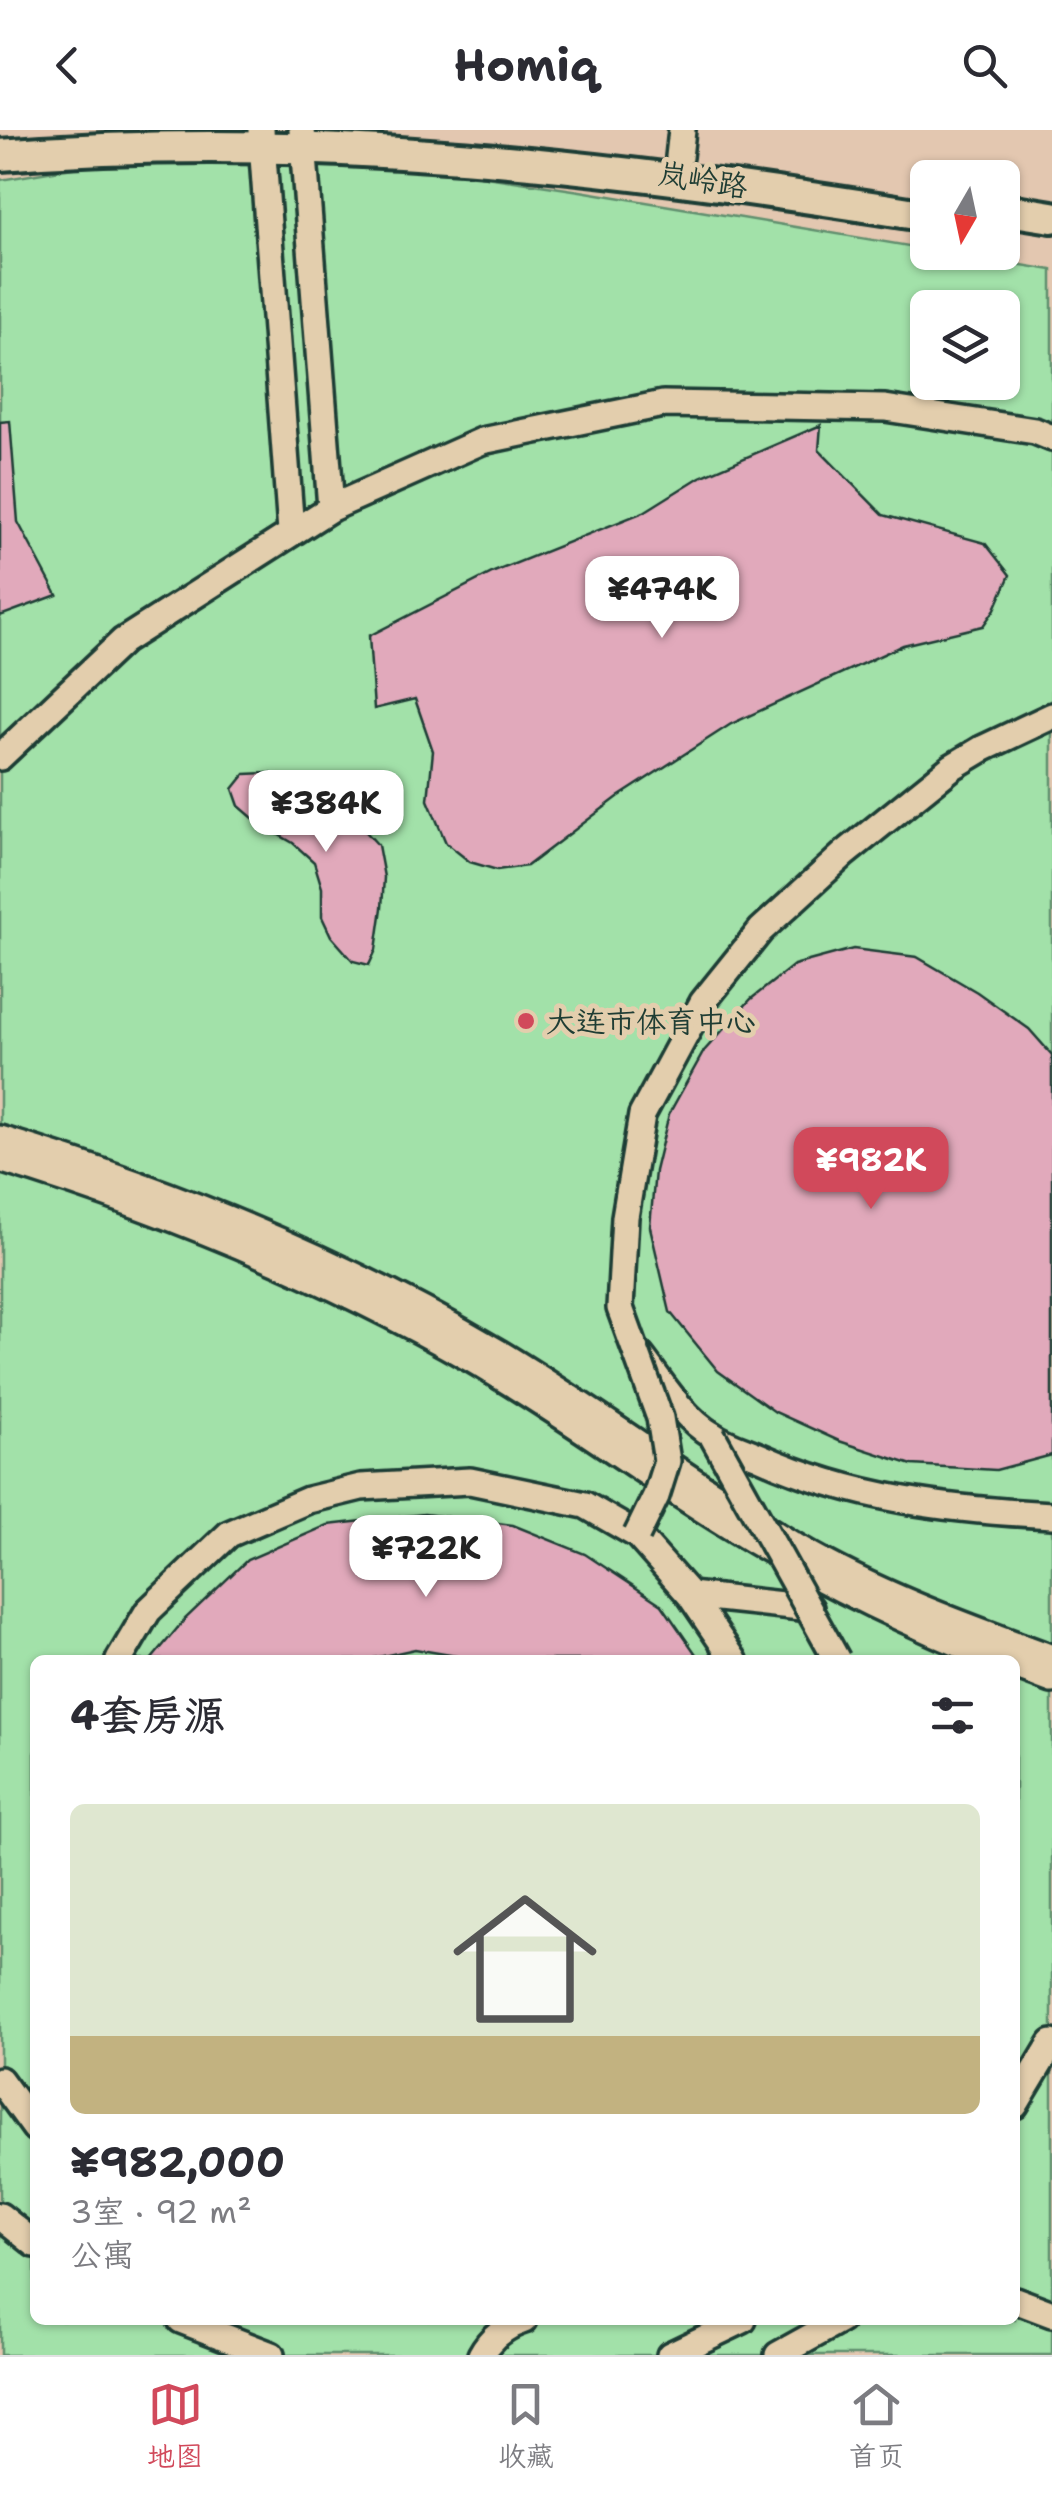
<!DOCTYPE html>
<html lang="zh">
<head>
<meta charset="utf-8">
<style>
	body { margin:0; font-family:"Shantell Sans","LXGW WenKai TC",sans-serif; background:#f2f2f3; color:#2b2b33; height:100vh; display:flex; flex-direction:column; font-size:38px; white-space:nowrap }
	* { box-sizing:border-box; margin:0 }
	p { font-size:32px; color:#7c7c81 }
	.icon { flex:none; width:55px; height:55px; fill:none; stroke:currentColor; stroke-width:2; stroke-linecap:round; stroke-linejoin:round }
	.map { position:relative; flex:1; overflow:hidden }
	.side { position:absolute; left:30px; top:1525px; width:990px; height:670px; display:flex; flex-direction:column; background:#fff; border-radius:15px; box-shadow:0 2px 8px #0004 }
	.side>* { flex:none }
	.needle { width:65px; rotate:189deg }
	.tools { position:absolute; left:910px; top:30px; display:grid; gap:20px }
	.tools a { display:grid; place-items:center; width:110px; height:110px; border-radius:15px; background:#fff; box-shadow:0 2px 8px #0004; font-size:50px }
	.price { position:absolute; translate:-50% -85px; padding:0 22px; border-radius:20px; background:#fff; color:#222; font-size:32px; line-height:65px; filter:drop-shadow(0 2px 5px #0008) }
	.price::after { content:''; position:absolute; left:50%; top:60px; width:30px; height:22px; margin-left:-15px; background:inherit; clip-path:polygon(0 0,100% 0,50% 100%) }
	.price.current { background:#d1495b; color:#fff }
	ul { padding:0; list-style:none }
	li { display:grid; align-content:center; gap:20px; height:530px; padding:0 40px }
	li span { display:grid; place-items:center; height:310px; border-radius:15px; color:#555 }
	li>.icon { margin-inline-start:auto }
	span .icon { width:180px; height:180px; fill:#fffc; stroke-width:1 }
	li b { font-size:42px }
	h2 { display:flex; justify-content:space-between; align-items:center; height:120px; padding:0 40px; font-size:42px }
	header { display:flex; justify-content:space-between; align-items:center; height:130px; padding:0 40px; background:#fff; font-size:45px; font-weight:700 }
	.menu { display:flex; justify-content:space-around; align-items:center; height:140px; border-top:2px solid #e1e1e2; background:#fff; font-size:28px; color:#7c7c81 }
	.menu a { display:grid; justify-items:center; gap:5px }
	.menu .current { color:#d1495b }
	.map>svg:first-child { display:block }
	.green { fill:#a2e1a9; stroke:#608f6e; stroke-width:2.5; fill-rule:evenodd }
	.building { fill:#e1a9bb; stroke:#1f3d34; stroke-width:2.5 }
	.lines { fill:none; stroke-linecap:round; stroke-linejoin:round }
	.minor-casing { stroke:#1f3d34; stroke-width:32 }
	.major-casing { stroke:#1f3d34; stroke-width:38 }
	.minor { stroke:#e3cead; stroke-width:25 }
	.major { stroke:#e3cead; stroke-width:30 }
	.minor-bridge-casing { stroke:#1f3d34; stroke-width:32; stroke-linecap:butt }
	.minor-bridge { stroke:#e3cead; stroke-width:25 }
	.poi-dot { fill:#d1495b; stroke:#e3cead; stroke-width:4 }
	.labels { text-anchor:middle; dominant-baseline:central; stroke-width:10; stroke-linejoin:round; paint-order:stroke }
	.street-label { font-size:30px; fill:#1f3d34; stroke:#e3cead }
	.poi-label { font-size:30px; fill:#1f3d34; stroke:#e3cead; text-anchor:start }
</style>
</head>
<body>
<header><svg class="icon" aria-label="back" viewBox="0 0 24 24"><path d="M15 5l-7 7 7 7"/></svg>Homiq<svg class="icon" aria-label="search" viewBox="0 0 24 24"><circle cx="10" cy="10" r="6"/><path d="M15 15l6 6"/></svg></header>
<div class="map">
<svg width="1052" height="2225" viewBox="0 0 1052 2225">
	<rect width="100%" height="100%" fill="#e3c7b0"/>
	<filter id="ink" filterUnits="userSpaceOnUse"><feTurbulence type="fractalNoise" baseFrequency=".01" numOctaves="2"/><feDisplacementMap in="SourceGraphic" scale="20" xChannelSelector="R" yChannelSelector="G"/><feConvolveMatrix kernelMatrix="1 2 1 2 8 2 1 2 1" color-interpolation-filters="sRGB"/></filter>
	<g filter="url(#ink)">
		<path class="green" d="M346,26L580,61L927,119L928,122L950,123L1052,140V2225H0V50L121,30ZM928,178H1002V252H928ZM35,1530H1015V2190H35Z"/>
		<path class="building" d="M10,291L18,392L57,465L0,486V292Z
			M821,295L819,320L883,385L985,413L1010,445L995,479L983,496L903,515L731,594L618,667L527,736L497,740L470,732L446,713L428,670L433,621L415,569L374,579L369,506L494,442L644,382L700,347Z
			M270,643L337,670L378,715L384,747L382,778L376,820L369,835L353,831L331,806L322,787V758L314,732L293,713L260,694L239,676L233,659L245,644Z
			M853,819L917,827L977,862L1029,899L1052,925V1325L996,1340L912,1335L839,1311L775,1282L718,1241L670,1182L650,1097L655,1041L669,984L704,921L751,869L794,835Z
			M424,1384L513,1395L585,1424L662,1475L700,1530H480L415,1519L365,1530H151L185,1489L247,1430L328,1395Z"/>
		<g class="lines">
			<defs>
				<path id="minor" d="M261,0L291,401
					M302,0L331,378
					M679,27L682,0
					M982,619L1052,586
					M0,627L123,511L331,378L482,311L663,274L885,278L1035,301L1052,308
					M0,1009C173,1061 343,1131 499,1223C600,1284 695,1356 796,1417C876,1464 965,1496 1052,1528
					M0,1029C164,1079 324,1145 473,1230C561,1281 642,1342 728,1395C815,1449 904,1492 999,1530
					M641,1226C662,1253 682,1287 712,1305C726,1315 745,1320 761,1327C855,1369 950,1380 1052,1385
					M690,1465L810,1478
					M119,1530L148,1481L229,1404L308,1370L361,1357L470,1351L585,1375L637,1405L690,1465L734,1530
					M1015,1536L1052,1550
					M0,1950L35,1998
					M1015,1975L1052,1913
					M0,2086L35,2114
					M1015,2170L1052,2184
					M181,2190L271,2225
					M481,2225C491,2207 505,2196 524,2190
					M670,2225L743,2190
					M778,2225L841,2190"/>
				<path id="major" d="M0,25C316,0 616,36 928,86
					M1002,79L1052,87"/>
			</defs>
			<use href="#minor" class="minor-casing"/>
			<use href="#major" class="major-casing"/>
			<use href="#minor" class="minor"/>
			<use href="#major" class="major"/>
			<defs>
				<path id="minor-bridge" d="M712,1305L837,1530
					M637,1405L656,1366L667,1331L660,1288L620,1178L625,1087L642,985L703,872L761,800L844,724L952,637L982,619"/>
			</defs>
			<use href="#minor-bridge" class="minor-bridge-casing"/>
			<use href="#minor-bridge" class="minor-bridge"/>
		</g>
	</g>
	<circle class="poi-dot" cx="526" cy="891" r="10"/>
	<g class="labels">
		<g class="street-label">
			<text transform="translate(703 50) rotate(9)">岚岭路</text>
		</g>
		<g class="poi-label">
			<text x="546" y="891">大连市体育中心</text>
		</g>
	</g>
</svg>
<div class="tools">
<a><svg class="needle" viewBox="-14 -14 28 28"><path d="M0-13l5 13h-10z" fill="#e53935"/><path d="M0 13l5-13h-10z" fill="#7c7c81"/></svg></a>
<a><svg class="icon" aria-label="layers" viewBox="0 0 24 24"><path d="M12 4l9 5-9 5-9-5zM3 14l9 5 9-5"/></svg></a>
</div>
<b class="price" style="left:662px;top:511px">¥474K</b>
<b class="price" style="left:326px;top:725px">¥384K</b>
<b class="price current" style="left:871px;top:1082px">¥982K</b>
<b class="price" style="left:426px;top:1470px">¥722K</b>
<section class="side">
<h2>4套房源<svg class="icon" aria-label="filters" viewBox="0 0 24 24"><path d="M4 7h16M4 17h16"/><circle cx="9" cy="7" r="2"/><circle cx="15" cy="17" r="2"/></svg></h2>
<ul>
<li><span style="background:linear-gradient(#dfe7d0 75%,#c2b280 0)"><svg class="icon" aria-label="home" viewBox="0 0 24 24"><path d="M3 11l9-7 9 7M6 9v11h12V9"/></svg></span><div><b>¥982,000</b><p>3室 · 92 m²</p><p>公寓</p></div></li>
</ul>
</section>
</div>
<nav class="menu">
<a class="current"><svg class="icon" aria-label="map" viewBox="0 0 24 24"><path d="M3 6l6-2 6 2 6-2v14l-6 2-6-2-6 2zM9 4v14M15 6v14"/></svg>地图</a>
<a><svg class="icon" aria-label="saved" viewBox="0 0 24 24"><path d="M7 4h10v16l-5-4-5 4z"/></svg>收藏</a>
<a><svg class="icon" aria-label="home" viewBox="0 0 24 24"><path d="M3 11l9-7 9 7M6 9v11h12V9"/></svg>首页</a>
</nav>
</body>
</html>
